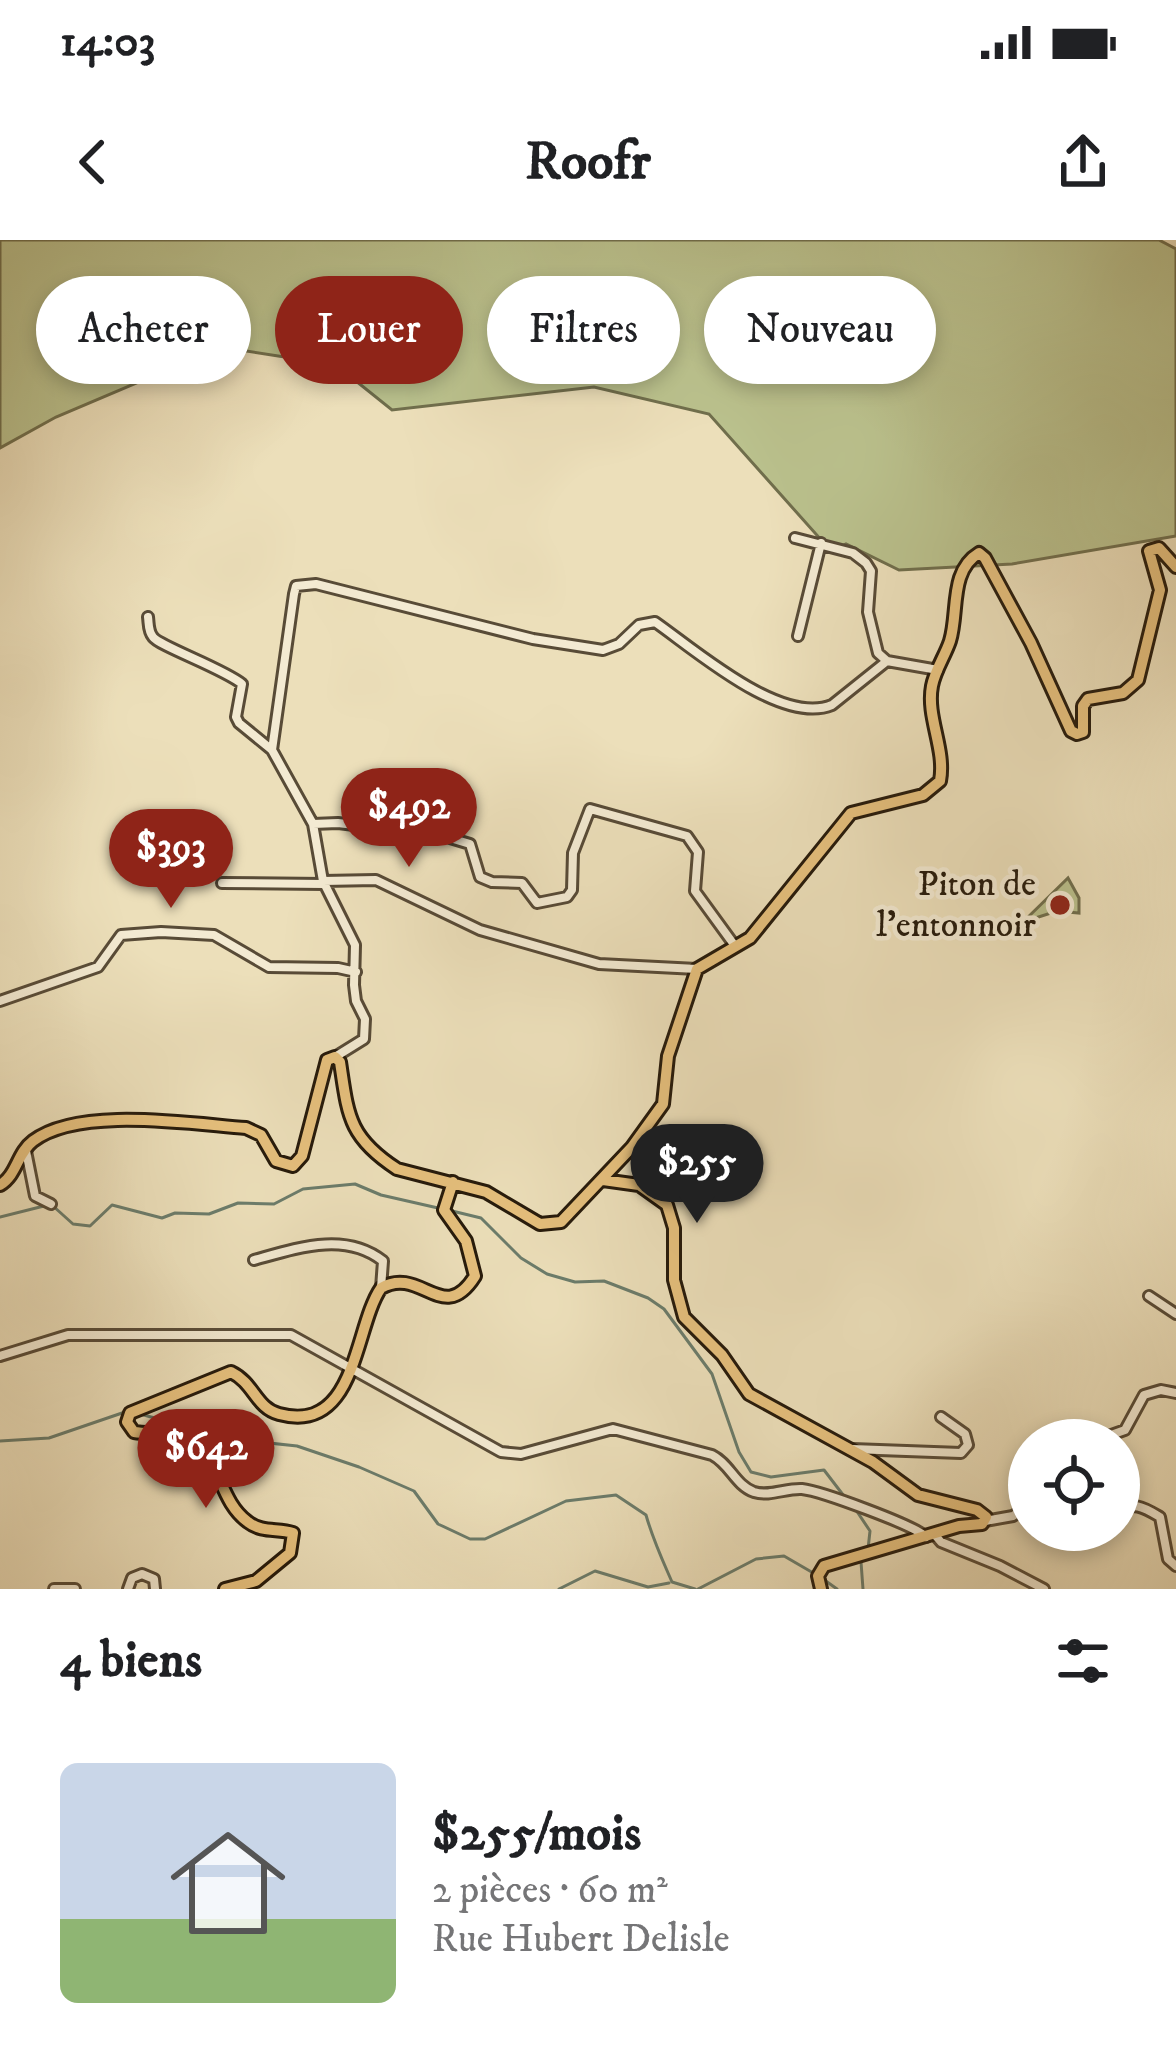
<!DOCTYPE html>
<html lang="fr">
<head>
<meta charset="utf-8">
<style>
	body { margin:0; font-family:"IM FELL DW Pica",serif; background:#f2f2f2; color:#202124; height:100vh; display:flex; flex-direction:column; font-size:45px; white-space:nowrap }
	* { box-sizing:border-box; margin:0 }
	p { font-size:39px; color:#757577 }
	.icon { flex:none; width:66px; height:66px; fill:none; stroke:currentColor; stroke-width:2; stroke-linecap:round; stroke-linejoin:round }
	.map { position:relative; height:1349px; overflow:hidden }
	.drawer { display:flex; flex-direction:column; background:#fff; flex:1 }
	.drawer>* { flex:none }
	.banner { position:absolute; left:36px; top:36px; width:1104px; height:108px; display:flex; gap:24px }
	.fabs { position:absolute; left:1008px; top:1179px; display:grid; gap:24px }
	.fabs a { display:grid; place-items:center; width:132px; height:132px; border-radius:50%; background:#fff; box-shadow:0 6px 18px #0003; font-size:60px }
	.price { position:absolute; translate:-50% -102px; padding:0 27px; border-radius:42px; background:#8f2418; color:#fff; font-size:39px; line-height:78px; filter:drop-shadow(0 3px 6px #0008) }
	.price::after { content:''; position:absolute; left:50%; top:72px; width:36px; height:27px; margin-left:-18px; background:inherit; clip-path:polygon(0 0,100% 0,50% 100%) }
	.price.current { background:#222; color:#fff }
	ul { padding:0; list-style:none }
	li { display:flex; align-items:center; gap:36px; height:300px; padding:0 60px }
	li span { display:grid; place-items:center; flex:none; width:336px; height:240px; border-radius:18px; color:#555 }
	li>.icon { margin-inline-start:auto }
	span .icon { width:144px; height:144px; fill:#fffc; stroke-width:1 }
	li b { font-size:51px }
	h2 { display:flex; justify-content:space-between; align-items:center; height:144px; padding:0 60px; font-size:51px }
	.pill { padding:0 42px; border-radius:54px; background:#fff; box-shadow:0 6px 18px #0003; font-size:42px; line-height:108px }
	.pill.current { background:#8f2418; color:#fff }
	.status { display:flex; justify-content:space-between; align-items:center; height:84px; padding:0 60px; background:#fff; direction:ltr }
	.status svg { height:33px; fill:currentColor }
	header { display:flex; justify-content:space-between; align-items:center; height:156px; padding:0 60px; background:#fff; font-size:54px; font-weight:700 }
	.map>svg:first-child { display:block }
	.green { fill:#bac18d; stroke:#706e4c; stroke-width:3 }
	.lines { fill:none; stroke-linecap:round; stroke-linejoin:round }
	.stream { stroke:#6b7c6b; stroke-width:3 }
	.minor-casing { stroke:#584b37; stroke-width:14 }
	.major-casing { stroke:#261a0b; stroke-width:16 }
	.minor { stroke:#f3ead2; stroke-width:8 }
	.major { stroke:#e6c07d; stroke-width:10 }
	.poi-dot { fill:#8f2418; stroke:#f3ead2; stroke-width:4.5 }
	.labels { text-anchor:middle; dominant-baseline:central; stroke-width:9; stroke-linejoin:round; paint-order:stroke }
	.poi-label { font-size:36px; fill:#261a0b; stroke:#f3ead2; text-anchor:end }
</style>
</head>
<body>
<div class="status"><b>14:03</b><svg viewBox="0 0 49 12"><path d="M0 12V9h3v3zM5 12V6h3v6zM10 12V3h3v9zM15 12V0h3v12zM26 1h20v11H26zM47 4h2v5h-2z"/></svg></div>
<header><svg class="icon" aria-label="back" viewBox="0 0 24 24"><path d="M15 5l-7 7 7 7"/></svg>Roofr<svg class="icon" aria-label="share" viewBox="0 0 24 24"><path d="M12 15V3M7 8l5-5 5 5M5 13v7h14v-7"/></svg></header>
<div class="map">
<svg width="1176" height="1349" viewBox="0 0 1176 1349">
	<rect width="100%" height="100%" fill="#ecdfba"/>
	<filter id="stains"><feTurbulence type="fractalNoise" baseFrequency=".00167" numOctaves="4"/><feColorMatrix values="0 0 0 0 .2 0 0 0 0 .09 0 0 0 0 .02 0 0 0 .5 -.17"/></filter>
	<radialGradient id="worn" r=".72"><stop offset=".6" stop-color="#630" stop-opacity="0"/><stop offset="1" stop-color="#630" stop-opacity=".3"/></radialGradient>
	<path class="green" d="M0,0H1159L1176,9V296L1012,324L899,330L846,304L831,311L709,174L594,147L392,170L336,125L221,107L56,177L0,208Z
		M1068,638L1079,658V673L1057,671L1023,682Z"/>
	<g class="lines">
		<path class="stream" d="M53,966L73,984L90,986L112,965L162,978L175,973L209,974L238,963L274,964L303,949L355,944L381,955L438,968
			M448,970L481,978L521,1018L547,1034L575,1042L604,1041L648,1058L664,1069L712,1134L739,1212L751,1232L771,1237L824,1230L847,1260
			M0,977L44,966
			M140,1174L232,1199L297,1206L359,1227L414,1251L438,1284L470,1299H485L566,1261L616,1255L646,1275C653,1300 662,1319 672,1342L695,1349
			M0,1201L49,1198L125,1172
			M856,1270L870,1291L868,1309
			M861,1322L863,1349
			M823,1339L837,1349
			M559,1349L595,1331L648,1347L669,1343
			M698,1349L756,1319L784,1316L815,1334"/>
		<defs>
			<path id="minor" d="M795,298L853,313L866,323L871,331L868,372L878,413L887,421L938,430
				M148,377C149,384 148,391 153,397C159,406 224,429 242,444L236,477L239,483L272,510L313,584L323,641L355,705L354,745L356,761L365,779L364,799L335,817
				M798,396L821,303
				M272,510L294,354L296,346L316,344L533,399L603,410L619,404L639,385L655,382C694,409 781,486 832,465L887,421
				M313,584L338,583L379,588
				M450,598L470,604L480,637L492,642L522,643L537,663L567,657L572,650L573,613L590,569L687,596L698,612L695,651L735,706
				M323,641L376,640L480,690L599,724L697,729
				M222,643L324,644
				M0,761L98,727L121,695L161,692L214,695L269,727L338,728L356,732
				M26,911L35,956L51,964
				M254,1020C297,1008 345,991 383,1021L381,1048
				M1149,1056L1176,1074
				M0,1116L68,1095H291L501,1212L521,1214L613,1189L712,1215C730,1224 735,1245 754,1252C770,1257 786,1248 802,1249C821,1251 916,1286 926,1297
				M1097,1200L1125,1190L1144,1155L1161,1150L1176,1153
				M852,1209L961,1213L968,1205L965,1194L941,1177
				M1119,1275C1131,1259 1145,1268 1160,1277L1168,1319L1176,1326
				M985,1281L1013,1276L1029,1265
				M935,1295L941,1302L1000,1326L1044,1349
				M54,1349H75
				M128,1349L132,1338L142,1334L154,1339L155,1349"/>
			<path id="major" d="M603,940L639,945L667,965L674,988V1040L684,1077L722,1115L749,1154L873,1222L918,1255L977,1270L986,1277L982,1284L959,1286L824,1326L818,1336L821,1349
				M0,945C17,935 17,913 33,901C79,866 191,884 246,888L261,895L276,921L293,926L302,916L327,820L335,817L340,822C348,875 348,897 397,929L486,952L540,984L561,982L632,907L663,864L668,816L697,729L750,698L851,573L923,555L940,541C946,509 926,477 932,446C935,430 945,416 950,401C959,372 949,331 979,313L985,318L1031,403L1071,491L1077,494L1083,492V466L1088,459L1123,453L1138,440L1160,350L1149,311L1159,308L1176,327
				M225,1349L256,1341L290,1313L293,1293C278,1288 262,1293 248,1282C215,1258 222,1209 181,1197C167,1193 148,1194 134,1192L127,1182L130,1173L231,1132C254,1143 256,1168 279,1174C357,1195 354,1087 381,1048C421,1025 443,1087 475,1036L466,1001L444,970L453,942"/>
		</defs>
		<use href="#minor" class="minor-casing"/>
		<use href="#major" class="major-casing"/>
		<use href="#minor" class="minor"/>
		<use href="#major" class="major"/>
	</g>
	<circle class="poi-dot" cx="1060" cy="665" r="12"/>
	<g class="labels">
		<g class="poi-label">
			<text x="1036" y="644">Piton de<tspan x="1036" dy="41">l'entonnoir</tspan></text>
		</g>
	</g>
	<rect width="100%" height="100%" filter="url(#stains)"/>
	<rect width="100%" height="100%" fill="url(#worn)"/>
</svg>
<div class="fabs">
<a><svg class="icon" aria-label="locate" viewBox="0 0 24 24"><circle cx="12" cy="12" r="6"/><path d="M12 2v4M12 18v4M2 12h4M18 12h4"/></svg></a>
</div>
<b class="price" style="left:409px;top:630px">$492</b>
<b class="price" style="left:171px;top:671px">$393</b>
<b class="price current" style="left:697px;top:986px">$255</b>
<b class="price" style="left:206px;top:1271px">$642</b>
<div class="banner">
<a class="pill">Acheter</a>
<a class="pill current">Louer</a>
<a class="pill">Filtres</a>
<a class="pill">Nouveau</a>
</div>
</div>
<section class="drawer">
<h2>4 biens<svg class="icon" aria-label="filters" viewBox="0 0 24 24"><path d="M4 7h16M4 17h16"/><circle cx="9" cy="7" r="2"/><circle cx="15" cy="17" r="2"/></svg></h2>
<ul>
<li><span style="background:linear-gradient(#c9d6e8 65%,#8fb573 0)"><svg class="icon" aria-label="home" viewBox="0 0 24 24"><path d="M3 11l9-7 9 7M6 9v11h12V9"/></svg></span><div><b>$255/mois</b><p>2 pièces · 60 m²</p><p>Rue Hubert Delisle</p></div></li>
</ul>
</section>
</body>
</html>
